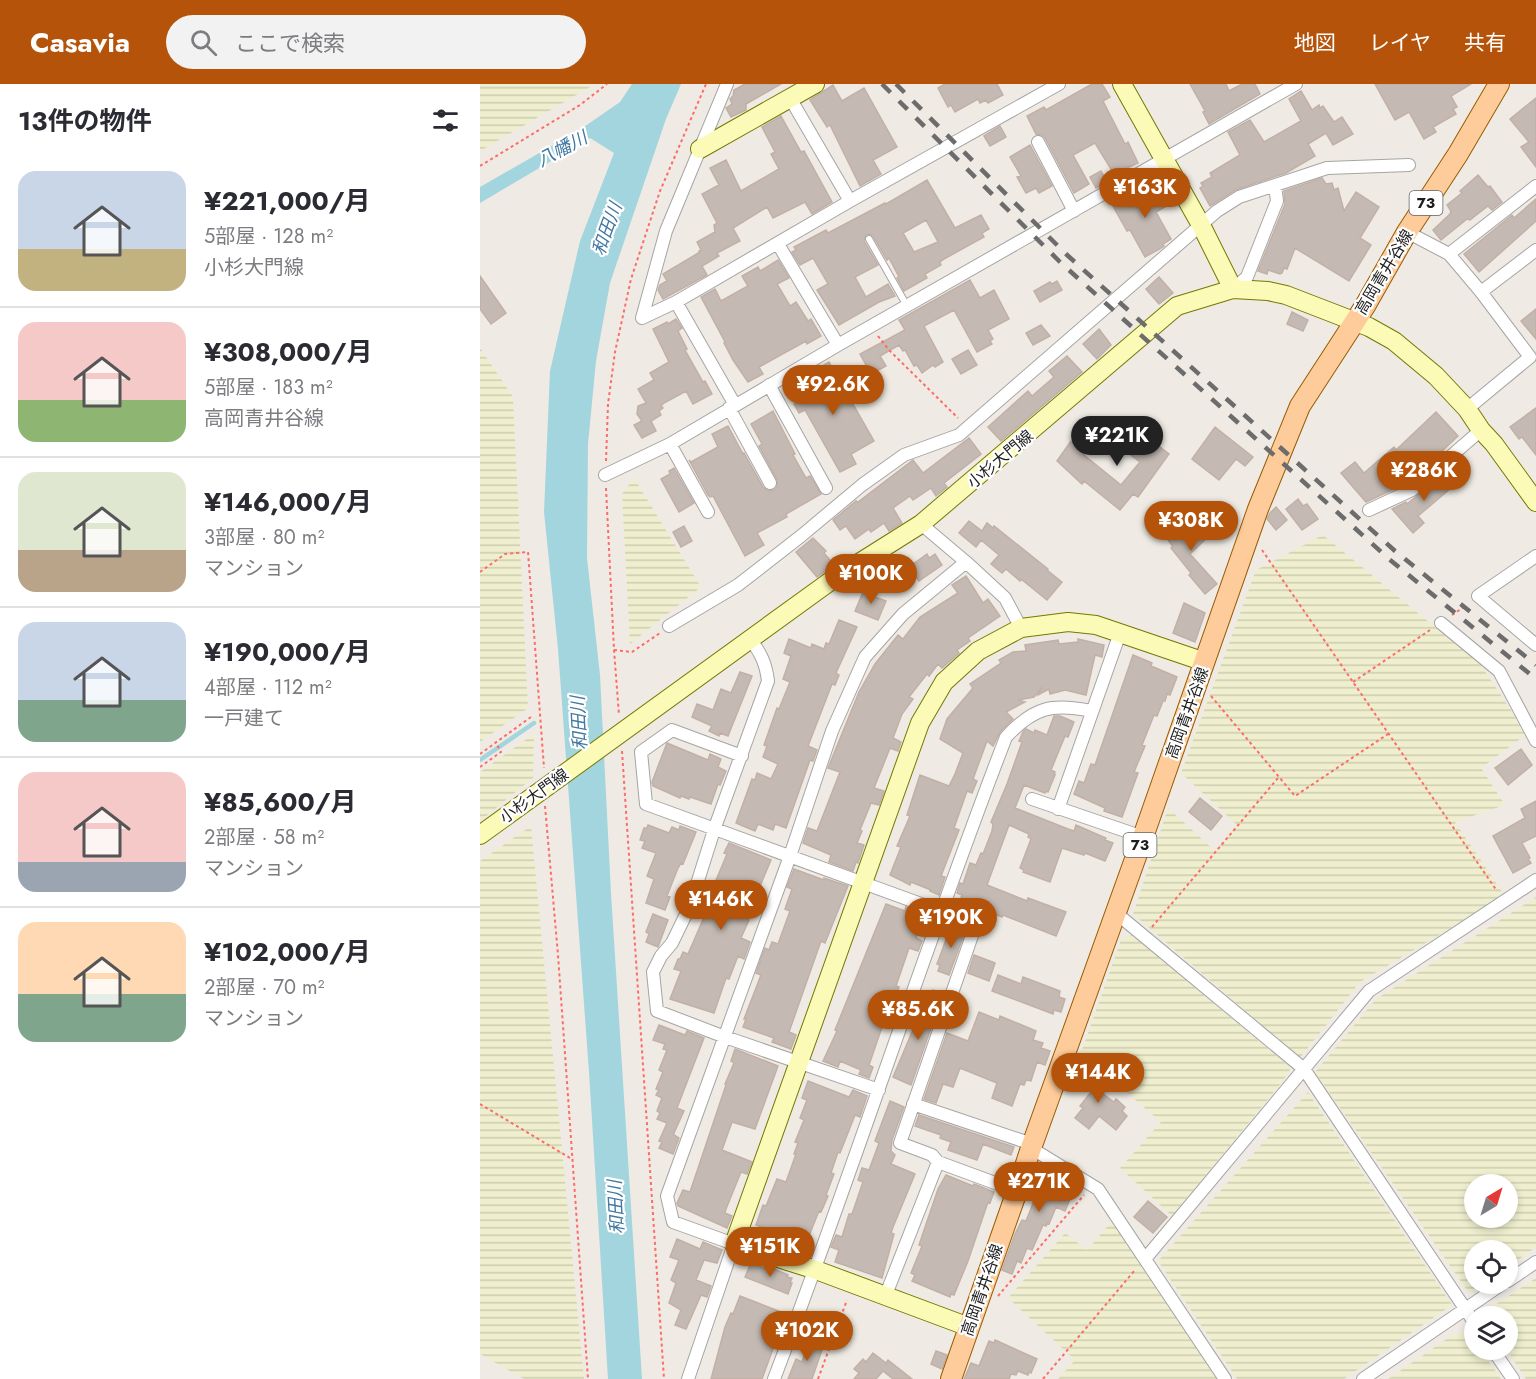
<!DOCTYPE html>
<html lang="ja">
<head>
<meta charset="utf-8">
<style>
	body { margin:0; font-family:Jost,"Noto Sans JP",sans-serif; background:#f2f2f3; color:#2b2b33; height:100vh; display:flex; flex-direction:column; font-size:22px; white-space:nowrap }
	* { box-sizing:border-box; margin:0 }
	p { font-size:20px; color:#7c7c81 }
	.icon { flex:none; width:33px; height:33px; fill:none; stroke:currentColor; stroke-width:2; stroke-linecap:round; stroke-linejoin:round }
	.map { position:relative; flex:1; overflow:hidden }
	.panel { display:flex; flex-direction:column; background:#fff; width:480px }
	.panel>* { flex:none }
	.needle { width:39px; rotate:38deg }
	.controls { position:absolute; left:984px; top:1090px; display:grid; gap:12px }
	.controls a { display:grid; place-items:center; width:54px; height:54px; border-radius:50%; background:#fff; box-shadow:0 3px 9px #0003; font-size:30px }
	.price { position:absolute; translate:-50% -51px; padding:0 14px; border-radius:21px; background:#b45309; color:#fff; font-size:20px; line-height:39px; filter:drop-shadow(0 2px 3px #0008) }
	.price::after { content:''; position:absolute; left:50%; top:36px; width:18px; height:14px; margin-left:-9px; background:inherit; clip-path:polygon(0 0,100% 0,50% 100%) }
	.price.current { background:#222; color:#fff }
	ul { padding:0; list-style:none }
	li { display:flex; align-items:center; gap:18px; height:150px; padding:0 18px }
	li+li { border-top:2px solid #e1e1e2 }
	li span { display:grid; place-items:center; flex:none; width:168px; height:120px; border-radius:18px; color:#555 }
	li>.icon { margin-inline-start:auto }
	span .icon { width:72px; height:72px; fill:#fffc; stroke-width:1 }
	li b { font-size:26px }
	h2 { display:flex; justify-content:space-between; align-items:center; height:72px; padding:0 18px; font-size:26px }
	header { display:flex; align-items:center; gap:36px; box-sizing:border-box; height:84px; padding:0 30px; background:#b45309; color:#fff }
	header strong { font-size:28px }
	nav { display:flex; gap:33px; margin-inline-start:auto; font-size:21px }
	.search { width:420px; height:54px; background:#f2f2f3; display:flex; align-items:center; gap:15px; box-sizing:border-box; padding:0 21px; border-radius:33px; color:#7c7c81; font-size:22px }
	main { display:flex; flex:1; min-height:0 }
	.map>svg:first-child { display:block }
	.farmland { fill:url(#farmland-rules); fill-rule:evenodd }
	.water { fill:#a3d5de }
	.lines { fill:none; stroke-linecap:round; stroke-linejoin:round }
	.stream { stroke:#a3d5de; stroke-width:4.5 }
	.building { fill:#c4bab3; stroke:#c2b0a6; stroke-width:1.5; fill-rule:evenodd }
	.lane-casing { stroke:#a5a5a5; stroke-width:8 }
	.street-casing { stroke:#a5a5a5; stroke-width:14 }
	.secondary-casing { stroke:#747902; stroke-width:20 }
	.primary-casing { stroke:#985b00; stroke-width:22 }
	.path { stroke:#fd6c67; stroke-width:2; stroke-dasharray:3 3; stroke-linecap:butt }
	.lane { stroke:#fff; stroke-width:6 }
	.street { stroke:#fff; stroke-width:12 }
	.secondary { stroke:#fbfab6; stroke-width:18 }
	.primary { stroke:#fecc9a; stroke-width:20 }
	.rail { stroke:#6c6c6c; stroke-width:4.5; stroke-dasharray:12 12; stroke-linecap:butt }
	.labels { text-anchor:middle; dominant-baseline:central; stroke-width:4.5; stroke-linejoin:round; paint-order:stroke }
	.shield { fill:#fff; stroke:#626262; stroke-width:1.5 }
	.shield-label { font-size:15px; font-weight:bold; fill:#1e1e1e }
	.street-label { font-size:16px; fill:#1e1e1e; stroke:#fff }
	.water-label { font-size:18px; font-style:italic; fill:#4278a1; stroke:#fff }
</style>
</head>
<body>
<header>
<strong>Casavia</strong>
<div class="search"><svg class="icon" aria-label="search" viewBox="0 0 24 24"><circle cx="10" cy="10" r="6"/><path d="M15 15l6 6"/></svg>ここで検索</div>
<nav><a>地図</a><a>レイヤ</a><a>共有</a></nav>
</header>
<main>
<section class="panel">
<h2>13件の物件<svg class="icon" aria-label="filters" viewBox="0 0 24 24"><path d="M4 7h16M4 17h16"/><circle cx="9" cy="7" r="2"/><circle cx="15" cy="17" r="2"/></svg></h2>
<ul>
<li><span style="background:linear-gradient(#c9d6e8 65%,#c2b280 0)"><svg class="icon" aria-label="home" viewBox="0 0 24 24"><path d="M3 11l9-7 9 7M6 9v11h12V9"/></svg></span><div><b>¥221,000/月</b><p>5部屋 · 128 m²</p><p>小杉大門線</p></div></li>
<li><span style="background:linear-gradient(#f6c9c9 65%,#8fb573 0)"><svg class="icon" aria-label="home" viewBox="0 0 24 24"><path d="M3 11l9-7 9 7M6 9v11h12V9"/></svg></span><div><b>¥308,000/月</b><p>5部屋 · 183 m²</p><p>高岡青井谷線</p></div></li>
<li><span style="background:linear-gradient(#dfe7d0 65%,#b9a48a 0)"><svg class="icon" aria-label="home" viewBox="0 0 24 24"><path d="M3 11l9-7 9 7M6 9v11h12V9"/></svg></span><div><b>¥146,000/月</b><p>3部屋 · 80 m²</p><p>マンション</p></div></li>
<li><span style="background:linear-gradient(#c9d6e8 65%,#7fa58c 0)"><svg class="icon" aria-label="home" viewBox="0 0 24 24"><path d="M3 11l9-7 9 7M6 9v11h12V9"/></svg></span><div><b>¥190,000/月</b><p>4部屋 · 112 m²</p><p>一戸建て</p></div></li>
<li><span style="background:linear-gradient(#f6c9c9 75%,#9aa5b1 0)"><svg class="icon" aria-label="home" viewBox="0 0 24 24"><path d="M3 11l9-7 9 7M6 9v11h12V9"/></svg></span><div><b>¥85,600/月</b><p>2部屋 · 58 m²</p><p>マンション</p></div></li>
<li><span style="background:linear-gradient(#ffd9b3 60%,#7fa58c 0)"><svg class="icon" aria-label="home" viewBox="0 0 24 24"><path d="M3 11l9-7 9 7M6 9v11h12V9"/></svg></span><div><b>¥102,000/月</b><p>2部屋 · 70 m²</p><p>マンション</p></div></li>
</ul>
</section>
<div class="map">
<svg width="1056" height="1295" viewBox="0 0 1056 1295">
	<defs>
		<pattern id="farmland-rules" width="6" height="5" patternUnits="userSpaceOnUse" patternTransform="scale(1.5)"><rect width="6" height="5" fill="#efefcf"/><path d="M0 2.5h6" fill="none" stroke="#ccccb1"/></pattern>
	</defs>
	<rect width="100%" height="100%" fill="#efebe4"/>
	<path class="farmland" d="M0,0H115L0,67Z
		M0,264L33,313L48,624L0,658Z
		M154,394L221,503L150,560L142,410Z
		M843,451L1000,580L1047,650L1001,684L1025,721L975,738L1025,812L880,898L820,974L653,830L688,724L735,767L757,741L701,689L776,486Z
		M54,650L53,694L0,737V688Z
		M51,742L104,1295H44L0,1270V777Z
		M1056,813V1163L1028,1183V1167H994V1200H1002L989,1209L835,988L896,915ZM994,1101H1028V1134H994Z
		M652,851L811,984L803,997L692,1132L640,1084L681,1038L601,969L641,856Z
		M828,1008L972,1221L864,1295H757L678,1177Z
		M633,1136L740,1295H578L595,1276L528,1214L585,1149L607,1166Z
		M1056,1194V1295H1046L1027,1266L1028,1233H1005L1002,1229Z
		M974,1250H990L994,1256V1266H1001L1021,1295H908Z"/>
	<path class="water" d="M152,0H201L186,35L130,199L116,277L108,360L107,474L120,591L131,809L162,1295H128L109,988L78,565L64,428L70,287L100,157L134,69L110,54L0,119V103L101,45L140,18Z"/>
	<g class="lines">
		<path class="stream" d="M0,676L54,639"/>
	</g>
	<path class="building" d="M265,0H301L266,20V26L251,33L246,24L252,20L250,15L253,12L254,6Z
		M465,0H517L523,11L508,19L506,16L500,19L498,15L475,28L471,21L468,23L458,4Z
		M612,0H622L630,13L623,17L645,60L648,58L658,79L634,90L615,59L593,71L609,100L594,109L565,54L562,51L556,50L547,32L564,23L566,26Z
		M710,0H746L749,7L762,0H775L780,10L729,40L723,28L725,27Z
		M895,0H991L971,12L977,23L973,25L976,30L953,43L956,48L944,55L929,28L915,36Z
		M353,1L362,17L384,4L417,63L393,76L401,90L380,102L350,41L347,43L330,16Z
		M821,7L832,26L839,21L840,24L843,22L854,38L862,33L873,50L853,61L846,49L828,60L835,72L806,89L755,106L730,122L720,104L723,102L721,99L732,93L730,89L760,71L748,48L770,36L784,58L821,37L809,15Z
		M1056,14V83L1041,63L1049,58L1030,35Z
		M301,32L321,68L324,67L352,118L332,130L325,118L293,134L287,123L253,144L260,157L237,169L239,172L222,182L227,191L183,215L178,206L180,201L187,197L183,190L220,168L219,167L221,166L217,158L235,148L234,141L237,139L222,110L239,101L230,84L246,76L261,107L299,85L291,70L295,68L282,43Z
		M520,42L526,53L510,62L504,52Z
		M550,61L572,102L559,109L556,104L546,109L537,93L541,92L530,73Z
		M621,87L627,98L616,104L610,93Z
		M998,91L1008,103L1010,102L1022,118L1012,126L1008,122L990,136L987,135L961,156L953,146L970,130L971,127L967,121L982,109L980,107Z
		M842,94L846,100L852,99L854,106L858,104L864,127L876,108L899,123L880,154L891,161L869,197L815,164L807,185L804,184L802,189L800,190L788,186L787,190L778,187L805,120L804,107Z
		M447,96L475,144L501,131L509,145L502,149L504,153L464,175L460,178L461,181L445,190L447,194L424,207L417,194L419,193L409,174L407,176L393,152L390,150L386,151L384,157L398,181L375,193L386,213L408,200L415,212L399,218L359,241L337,206L348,200L333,174L320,181L312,168L316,166L314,163L346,146L348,149L405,119L406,120ZM446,136L458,158L434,168L423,149Z
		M677,99L690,120L676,128L691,155L683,160L684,162L681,164L665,173L650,146L647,147L633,122Z
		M1056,115V137L999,188L984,170L1032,131L1034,134Z
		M298,176L309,194L297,200L310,222L316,218L328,237L331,235L341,252L327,260L326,257L279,283L283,290L268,298L253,276L244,259L245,258L221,213L235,205L241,217L268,202L262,192L278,183L280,187Z
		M0,192L26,229L11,240L0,225Z
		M679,193L693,209L679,220L666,205Z
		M490,196L500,214L514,206L529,235L508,246L513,255L510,257L512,260L497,268L474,226L444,242L463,278L455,283L453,281L442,289L437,281L434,282L425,266L423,267L419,261L400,272L406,282L391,290L380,270L425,246L419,236Z
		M577,197L582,206L560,218L554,207L570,198L572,200Z
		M1056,225V255L1041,237Z
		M812,228L828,236L823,247L807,240Z
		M196,235L202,244L198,247L207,265L205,266L223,298L225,297L232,310L213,320L206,307L184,319L181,322L183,324L179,327L181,331L171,337L176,347L162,354L154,341L162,337L157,330L158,322L166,319L158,305L174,296L170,289L189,278L173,245L187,238L188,240Z
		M561,241L570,252L553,261L546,249Z
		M619,245L631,261L617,275L603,260Z
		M488,266L497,281L481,290L472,275Z
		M587,272L602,288L521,357L508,343L548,307L552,312L574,293L569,287Z
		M349,278L394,357L371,370L376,380L360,388L325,326L319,329L314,320L317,319L307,301L317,296L321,303L341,292L337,285Z
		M1056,324V371L1042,353L1039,355L1030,343Z
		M293,327L315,370L313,371L326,394L330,392L341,410L306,430L307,433L277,449L284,461L265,472L233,412L230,413L228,411L209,376L211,378L238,363L232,350L248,342L263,370L264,369L283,403L289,407L294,406L297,403V396L279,362L282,360L271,340Z
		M956,328L978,352L939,389L935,384L913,404L914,405L886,418L861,389L875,378L884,389L914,363L916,366Z
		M650,340L689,370L658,413L653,410L640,426L604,397L602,400L577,377L591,357L606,368L604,371L641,401L660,378L635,359Z
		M735,343L773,373L765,382L756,375L739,396L712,375Z
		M489,354L501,370L464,399L467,403L456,412L451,404L433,416L430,412L413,424L422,439L409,447L404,439L391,448L389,445L375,455L366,442L360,446L353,436L376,417L378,418L433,376L443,389Z
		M194,384L214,419L199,428L181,395L190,390L189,387Z
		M967,387L977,399L938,432L944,439L933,449L912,425L926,418L927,420Z
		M818,415L823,422L827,420L838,435L822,446L806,425Z
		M796,423L807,436L796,446L787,435L790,429Z
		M712,433L728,453L710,470L737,500L725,510L709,491L711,489L691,464L693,463L686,453Z
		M489,437L502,447L507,439L513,444L514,442L568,485L567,486L582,498L567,516L541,495L540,497L526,485L522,489L511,480L519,471L501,456L496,463L479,449Z
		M204,442L212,457L201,463L193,448Z
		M333,454L346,467L344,469L354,481L337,493L316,468Z
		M447,470L449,474L455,470L462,481L439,497L429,483Z
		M486,492L503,519L508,515L520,532L488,554L490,557L477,566L479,569L462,584L458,580L449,592L447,590L429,613L433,615L422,630L413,654L421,658L418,667L410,664L394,704L404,707L399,721L391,719L380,746L382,747L377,759L384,761L378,779L376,778L373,787L349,778L351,771L323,759L328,744L337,747L360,688L348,684L379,608L395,580L418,551L423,555L440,533L478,509L472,501Z
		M386,506L397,510L395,513L406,517L398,536L375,527L383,508L385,509Z
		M704,519L725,529L715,558L693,549Z
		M359,536L377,543L356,589L359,591L355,601L352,600L328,662L337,666L333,677L330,676L306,744L295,740L293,746L278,740L275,747L256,739L272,695L275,696L277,689L291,695L298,680L283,673L287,662L284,661L297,624L299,625L310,598L303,595L311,572L304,569L309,555L331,564L332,560L344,565L346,559L349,560Z
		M598,555L624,561L622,573L615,571L606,611L585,606L570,610L569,605L558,611L562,603L554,613L538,616L545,618L526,628L533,635L520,648L513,662L507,657L493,695L497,697L492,709L487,707L474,744L479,746L461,792L465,793L459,811L450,807L451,806L431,798L430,801L410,791L421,763L417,762L430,732L427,731L440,691L469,702L475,690L483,669L460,655L467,635L493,604L490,600L521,579L519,576L533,568L546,567L545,561L578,556L579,560L598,558Z
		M653,571L672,579L671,582L697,593L690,611L687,610L685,617H683L677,632L674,631L662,661L665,662L654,688L658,689L642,733L624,727L625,724L594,710L599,697L604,699L611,680L615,681Z
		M260,588L272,592L248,652L240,649L239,652L229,647L232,642L212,633L217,620L233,626L241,605L251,609Z
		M574,632H580L594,638L588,653L585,652L571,686L575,688L574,691H575L568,708L566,707L565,709L544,701L535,724L588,745L594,747L596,741L626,754L625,756L633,759L625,777L605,769L604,771L582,764L570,798L543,788L544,786L540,784L551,755L548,753L549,750L529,741L507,801L547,817L548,814L586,828L576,852L533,835L523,831L522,833L498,823L495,831L479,825L481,820L479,819L482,811L477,809L480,799L483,800L490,779L496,781L501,769L503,770L512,747L513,740L511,738L527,700L542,658L539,657L543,648L546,645L554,649L555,646L567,651Z
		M187,659L228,676L230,670L241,675L238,683L246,687L240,701L238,700L231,720L210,713L209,715L201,712L200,714L173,702L172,698Z
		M1041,665L1052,681L1028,701L1015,684Z
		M720,714L742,732L731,746L709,728Z
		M1056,717V752L1042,759L1050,774L1048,775L1051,779L1033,789L1013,752L1045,734L1041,725Z
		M168,741L189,749L192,743L199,746L200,742L216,748L203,780L201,779L198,784L187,812L190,813L185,826L166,819L174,795L167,792L176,769L162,764L165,757L160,756L164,744H167Z
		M249,759L291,776L270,826L267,835L269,836L261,854L270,858L264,875L258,872L249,895L246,894L234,929L190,915L201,887L194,885L198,875H200L203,868L208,870L232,815L229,813L247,770L244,769Z
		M314,785L344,796V794L368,802L345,859L341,857L309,948L316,951L311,965L292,958L294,954L263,943L266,935H264L281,891L276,889L285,864L289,866L292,858L298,860L310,827L305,825L312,805L307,803Z
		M406,820L425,827L426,823L443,829L440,837L442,838L436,854L442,857L438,867L429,864L416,902L419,903L414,918L411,917L389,981L393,983L389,994L379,990L381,986L360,977L358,983L343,977L357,947L355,946Z
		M173,830L188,836L178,863L166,858L169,850L166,848Z
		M474,841L486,845L469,891L458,887L460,881L457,880L471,842Z
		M494,871L515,879L509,897L488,889Z
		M518,891L541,900L543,893L580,907L579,913L585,915L581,928L574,926L573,930L512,907Z
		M453,906L463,910L431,1001L413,993L435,941L437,942Z
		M499,928L519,936L520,932L556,947L553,956L563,959L561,964L570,967L565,981L557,978L551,997L546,996L544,1001L540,1000L532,1022L512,1014L517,999L480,984L473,1003L463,1000L456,1019L444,1015L467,949L488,957Z
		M179,941L205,951L207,947L224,954L197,1024L204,1027L194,1049V1051L199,1054L193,1070L179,1064L182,1058L179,1057L187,1039L177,1035L180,1029L177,1027L182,1014L176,1011L179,1006L176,1005L183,988L179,986L187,966L183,965L185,960L173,956Z
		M255,965L298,982L275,1045L252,1038L242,1066L272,1078L267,1090L261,1088L246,1125L245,1129L252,1132L247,1144L198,1122L197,1119L203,1106L210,1108L246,1001L245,1000L254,979L251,977Z
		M601,982L620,998L615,1004L634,1018L636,1015L645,1023L642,1027L647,1032L636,1046L619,1032L609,1045L595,1034L603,1024L600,1022L611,1008L592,992Z
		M328,997L369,1013L373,1006L387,1012L380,1033L375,1031L360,1069L358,1068L351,1089L354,1090L346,1111L348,1112L341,1128L339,1127L326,1159L276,1141L283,1121L286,1122L297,1095L306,1098L316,1070H314L318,1059L315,1058L324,1036L320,1034L327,1016L322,1014Z
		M410,1017L424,1023L412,1056L411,1067L415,1071L411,1080L435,1090L413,1143L411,1149L414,1150L402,1194L355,1178L359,1166L351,1163L356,1151L362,1153L369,1130H372L383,1098L378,1096L382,1084L389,1086L399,1059L395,1057Z
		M439,1031L534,1063L531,1071L503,1060L497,1076L468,1066L471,1058L460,1054L461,1051L435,1042Z
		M559,1079L575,1088L574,1091L596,1101L585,1127L576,1123L569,1140L567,1139L566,1142L563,1141L552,1166L547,1164L541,1179L537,1177L532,1190L522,1186L535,1150L542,1136L546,1137L556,1112L559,1102L552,1099Z
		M466,1091L493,1102L494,1100L514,1108L510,1119L508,1118L488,1177L474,1211L471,1210L470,1213L432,1197L435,1191L431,1189L442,1162L439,1161L458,1105Z
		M668,1117L687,1133L673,1149L654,1133Z
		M197,1155L220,1165L223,1158L242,1166L237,1179L224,1176L216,1196L231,1202L227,1213L221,1211L206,1245L195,1241L201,1226L189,1219L196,1199L191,1196L199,1176L190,1173Z
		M271,1179L293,1188L294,1185L308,1191L307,1193L312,1194L310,1199H312L308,1210L265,1193Z
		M260,1212L301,1228L294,1250L298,1251L282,1295H231L245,1243L251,1229L253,1230Z
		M330,1255L344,1260L332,1295H308L316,1275L322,1278Z
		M515,1256L557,1275L551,1289L549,1288L548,1291L538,1287L536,1291L531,1290L529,1295H484L491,1279L499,1282L509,1257L514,1259Z
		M456,1267L467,1271L462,1285L451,1280Z
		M393,1269L406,1279L408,1276L432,1295H413L403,1287L396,1295H374L379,1289L374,1285L383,1275L386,1278Z"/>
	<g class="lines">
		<defs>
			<path id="lane" d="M389,155L427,222"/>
			<path id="street" d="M247,0L186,147L162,234L196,218L370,117L579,0
				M310,14L370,117
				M558,58L594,127
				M927,148L969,170L1056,102
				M298,160L358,261
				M969,170L1001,208L1050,273L987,325
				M753,205L767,193L797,117L795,101
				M1001,208L1056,166
				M196,218L255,321
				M289,301L346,404
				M249,324L290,399
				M190,360L228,428
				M125,391L190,360L358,261L816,0
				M889,426L932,406L1001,346
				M441,440L486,478L525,514L541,544
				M1056,472L998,512L1056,561
				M961,539L1019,587L1056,657
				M189,542L258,501L321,452L382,401L424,371L479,351L737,127L759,113L847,84L929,81
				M270,555C281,569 286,580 288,597L234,746L210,822L192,859L181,872L173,888L177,927L245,953L399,1006
				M262,672L192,646L161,668L166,720L496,840L420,1059L452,1071L458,1078
				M552,715L663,753
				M578,725L640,549
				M636,829L824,985L994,1238
				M433,1020L552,1060
				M551,1064L618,1105L745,1295
				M665,1175L889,907L1056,796
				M1028,1197L1056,1178
				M405,1213L458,1078L537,1107
				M1013,1266L1033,1295
				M208,1295L254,1160L193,1138L187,1112L310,772L352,647L385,573L423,530L486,478
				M294,1295C375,1082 444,865 526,653C554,623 572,619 611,627
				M883,1295L1022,1200"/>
			<path id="secondary" d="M642,0L721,141L753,205
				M220,65L335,0
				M0,751L352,496L441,440L697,222L753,205L788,207L806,211L889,243L914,257L956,292L987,325L1001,346L1014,360L1056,418
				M489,1243L336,1186L254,1160L440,639L464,598L498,567L541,544L588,538L616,541L725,578"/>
			<path id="primary" d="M471,1295L537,1107L551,1064L663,753L778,425L820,322L885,222L927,148L978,70L1019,0"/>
		</defs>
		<use href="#lane" class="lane-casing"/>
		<use href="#street" class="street-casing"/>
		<use href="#secondary" class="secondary-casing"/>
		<use href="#primary" class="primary-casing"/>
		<path class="path" d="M0,82L100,21L127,0
			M398,252L409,266L478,334
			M126,377L128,320L135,268L151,195L180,107L226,0
			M126,404L134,566L139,631
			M782,466L1017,807
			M0,488L25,470L48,468L64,684
			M972,531L987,521
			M134,566L152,568L180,549
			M873,598L950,546
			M731,612L815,712L908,650
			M142,667L184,1295
			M0,670L51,633
			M0,683L21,668L16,659
			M65,722L78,871L108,1295
			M672,843L798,694
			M0,1020L90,1074
			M518,1212L604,1111
			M338,1295L367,1216
			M563,1295L655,1186"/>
		<use href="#lane" class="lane"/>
		<use href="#street" class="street"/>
		<use href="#secondary" class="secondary"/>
		<use href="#primary" class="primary"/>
		<path class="rail" d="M402,0L580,178L909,475L1056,595
			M416,0L586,170L915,467L1056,581"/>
	</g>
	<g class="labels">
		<g class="shield">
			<rect x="929.5" y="107" width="33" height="24" rx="4.5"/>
			<rect x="643.5" y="749" width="33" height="24" rx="4.5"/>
		</g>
		<g class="shield-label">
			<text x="946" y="119">73</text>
			<text x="660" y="761">73</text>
		</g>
		<g class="street-label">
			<text transform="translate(904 188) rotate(-59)">高岡青井谷線</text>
			<text transform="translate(520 375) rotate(-40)">小杉大門線</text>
			<text transform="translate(707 629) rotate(-70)">高岡青井谷線</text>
			<text transform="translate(54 712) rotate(-36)">小杉大門線</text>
			<text transform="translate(502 1206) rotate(-71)">高岡青井谷線</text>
		</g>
		<g class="water-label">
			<text transform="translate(82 65) rotate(-28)">八幡川</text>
			<text transform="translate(127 145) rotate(-70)">和田川</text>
			<text transform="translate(99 639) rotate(-93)">和田川</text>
			<text transform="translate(136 1123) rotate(-93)">和田川</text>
		</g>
	</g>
</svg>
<div class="controls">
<a><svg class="needle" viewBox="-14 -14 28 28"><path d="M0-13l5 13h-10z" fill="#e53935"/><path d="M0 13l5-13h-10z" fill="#7c7c81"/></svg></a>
<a><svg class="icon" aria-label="locate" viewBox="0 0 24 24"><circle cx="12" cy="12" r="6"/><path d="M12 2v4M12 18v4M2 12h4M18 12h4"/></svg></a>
<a><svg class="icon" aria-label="layers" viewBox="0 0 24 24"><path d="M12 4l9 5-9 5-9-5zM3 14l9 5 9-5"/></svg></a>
</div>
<b class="price" style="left:665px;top:135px">¥163K</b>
<b class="price" style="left:353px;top:332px">¥92.6K</b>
<b class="price current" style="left:637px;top:383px">¥221K</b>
<b class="price" style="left:944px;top:418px">¥286K</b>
<b class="price" style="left:711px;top:468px">¥308K</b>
<b class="price" style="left:391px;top:521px">¥100K</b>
<b class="price" style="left:241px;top:847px">¥146K</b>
<b class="price" style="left:471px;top:865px">¥190K</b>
<b class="price" style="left:438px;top:957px">¥85.6K</b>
<b class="price" style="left:618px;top:1020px">¥144K</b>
<b class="price" style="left:559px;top:1129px">¥271K</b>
<b class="price" style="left:290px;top:1194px">¥151K</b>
<b class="price" style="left:327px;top:1278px">¥102K</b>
</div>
</main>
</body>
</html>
